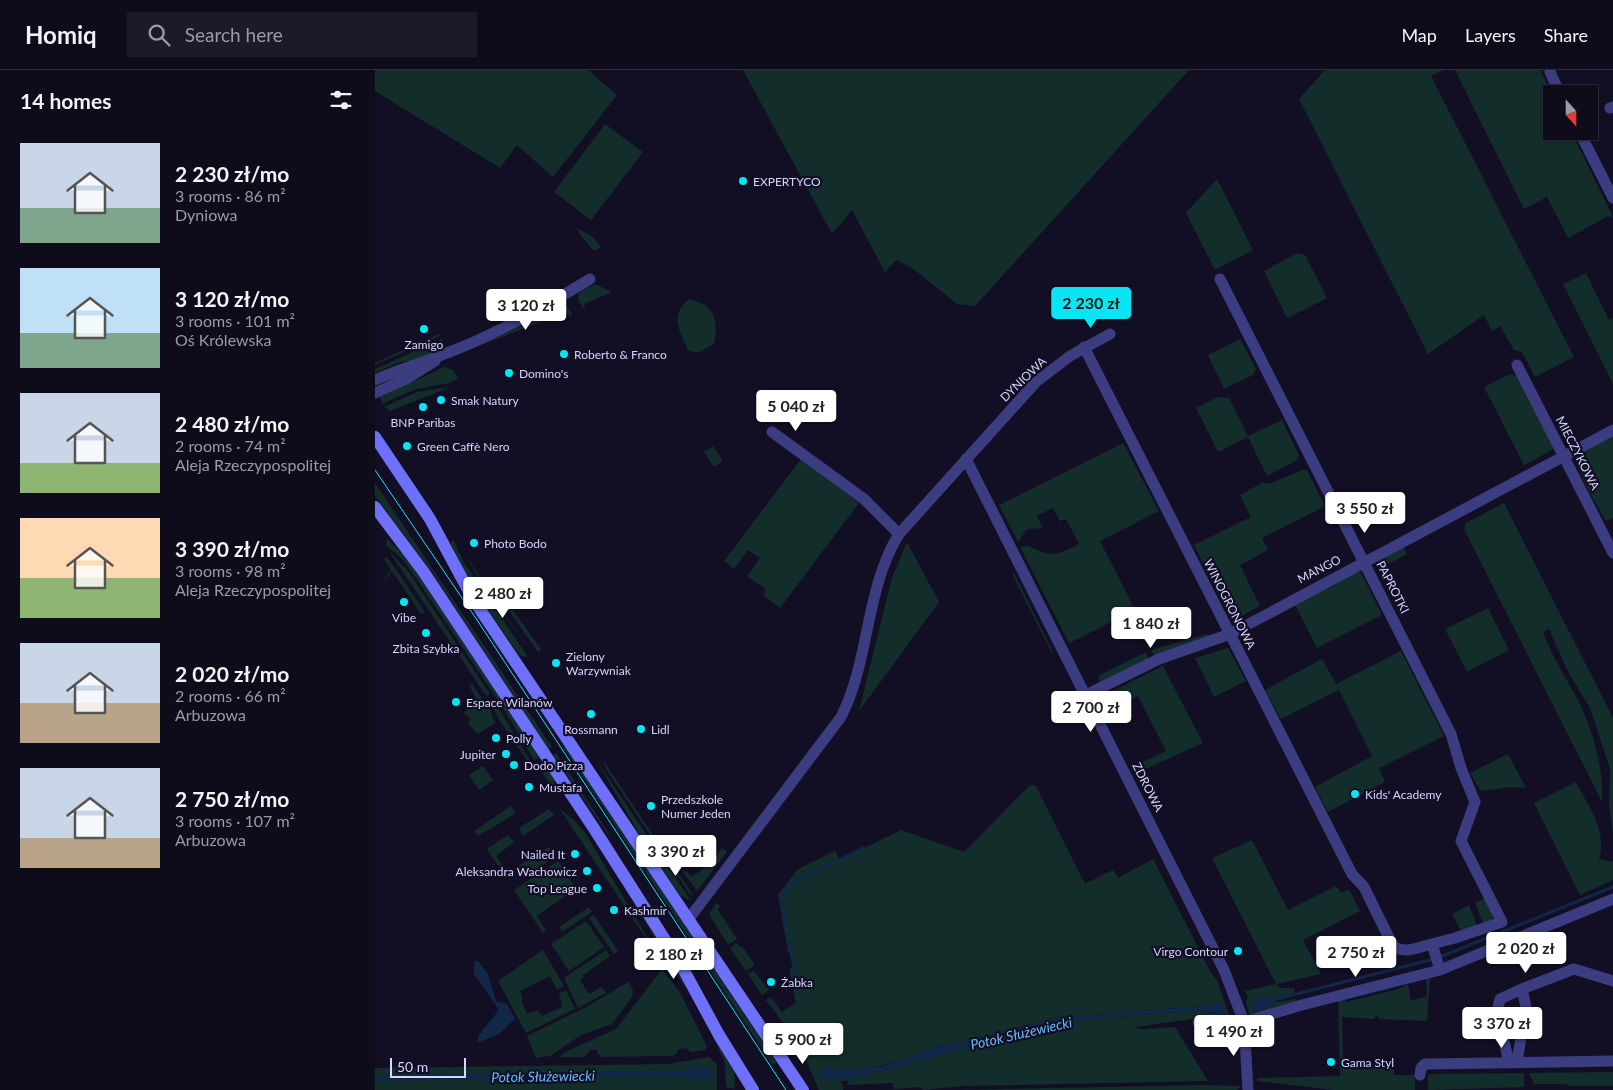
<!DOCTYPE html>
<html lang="en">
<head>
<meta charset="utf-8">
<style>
	body { margin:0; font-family:Lato,sans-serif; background:#1c1928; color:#f1f3f6; height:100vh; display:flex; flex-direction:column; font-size:19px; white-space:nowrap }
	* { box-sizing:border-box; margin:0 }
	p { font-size:16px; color:#9b9ba3 }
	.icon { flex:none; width:28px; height:28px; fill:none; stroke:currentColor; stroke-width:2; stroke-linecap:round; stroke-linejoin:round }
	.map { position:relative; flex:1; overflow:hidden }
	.panel { display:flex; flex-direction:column; background:#0e0b1b; width:375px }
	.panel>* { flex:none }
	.needle { width:32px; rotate:159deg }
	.tools { position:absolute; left:1168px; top:15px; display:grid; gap:10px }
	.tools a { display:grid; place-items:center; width:55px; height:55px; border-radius:0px; background:#0e0b1b; box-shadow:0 1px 4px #0004,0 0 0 1px #2e2b3a; font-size:25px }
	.scale { position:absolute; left:15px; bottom:12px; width:76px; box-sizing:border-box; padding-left:5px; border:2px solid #d7d4fd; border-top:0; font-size:14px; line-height:18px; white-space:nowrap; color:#d7d4fd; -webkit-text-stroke:4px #120f24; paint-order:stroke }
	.price { position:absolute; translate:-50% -42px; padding:0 11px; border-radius:5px; background:#fff; color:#222; font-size:16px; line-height:32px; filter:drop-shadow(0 1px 2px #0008) }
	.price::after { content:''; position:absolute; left:50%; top:30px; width:15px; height:11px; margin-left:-8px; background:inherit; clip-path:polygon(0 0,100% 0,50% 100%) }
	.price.current { background:#0ae5f3; color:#111 }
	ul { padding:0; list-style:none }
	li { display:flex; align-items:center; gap:15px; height:125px; padding:0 20px }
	li span { display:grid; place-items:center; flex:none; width:140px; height:100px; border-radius:0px; color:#555 }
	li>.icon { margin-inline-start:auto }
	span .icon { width:60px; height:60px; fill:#fffc; stroke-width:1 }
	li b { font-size:21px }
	h2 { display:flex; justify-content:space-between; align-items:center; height:60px; padding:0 20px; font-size:21px }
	header { display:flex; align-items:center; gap:30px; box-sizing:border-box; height:70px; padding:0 25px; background:#0e0b1b; border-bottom:1px solid #2e2b3a }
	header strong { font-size:24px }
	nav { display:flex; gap:28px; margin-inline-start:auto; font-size:18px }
	.search { width:350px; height:45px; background:#1c1928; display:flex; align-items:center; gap:12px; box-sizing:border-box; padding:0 18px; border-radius:0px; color:#9b9ba3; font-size:19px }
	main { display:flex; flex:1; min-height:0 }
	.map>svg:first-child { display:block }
	.green { fill:#132d2b; fill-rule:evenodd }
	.water { fill:#102747 }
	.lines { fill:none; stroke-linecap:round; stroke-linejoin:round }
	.stream { stroke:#102747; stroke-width:3 }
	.street { stroke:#3c3c81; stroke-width:11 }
	.secondary { stroke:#6f70f9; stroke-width:12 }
	.tram { stroke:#0ae5f3; stroke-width:1 }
	.poi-dot { fill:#0ae5f3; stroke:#120f24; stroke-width:2 }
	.labels { text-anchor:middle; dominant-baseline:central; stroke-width:4.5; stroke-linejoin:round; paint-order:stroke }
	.poi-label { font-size:12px; fill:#d7d4fd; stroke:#120f24; text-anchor:start }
	.street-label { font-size:12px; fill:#d7d4fd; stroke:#120f24 }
	.water-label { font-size:14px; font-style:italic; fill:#66bbf9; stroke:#120f24 }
</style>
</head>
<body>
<header>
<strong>Homiq</strong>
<div class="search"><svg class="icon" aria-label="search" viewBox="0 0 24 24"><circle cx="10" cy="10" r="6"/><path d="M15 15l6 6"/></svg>Search here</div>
<nav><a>Map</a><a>Layers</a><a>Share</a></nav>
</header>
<main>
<section class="panel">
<h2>14 homes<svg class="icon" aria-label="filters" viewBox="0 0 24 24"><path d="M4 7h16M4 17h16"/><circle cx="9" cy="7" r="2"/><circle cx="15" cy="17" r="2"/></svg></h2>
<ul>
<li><span style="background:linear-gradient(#c9d6e8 65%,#7fa58c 0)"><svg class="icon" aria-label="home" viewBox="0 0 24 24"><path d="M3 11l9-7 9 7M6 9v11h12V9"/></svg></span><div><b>2 230 zł/mo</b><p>3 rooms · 86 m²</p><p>Dyniowa</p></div></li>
<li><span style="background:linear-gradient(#bfe0f5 65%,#7fa58c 0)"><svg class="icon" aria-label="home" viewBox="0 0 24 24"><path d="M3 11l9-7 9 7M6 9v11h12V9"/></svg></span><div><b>3 120 zł/mo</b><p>3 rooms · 101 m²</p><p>Oś Królewska</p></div></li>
<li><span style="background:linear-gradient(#c9d6e8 70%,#8fb573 0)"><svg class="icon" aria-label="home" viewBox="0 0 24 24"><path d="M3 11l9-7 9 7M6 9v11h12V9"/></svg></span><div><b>2 480 zł/mo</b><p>2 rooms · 74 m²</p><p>Aleja Rzeczypospolitej</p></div></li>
<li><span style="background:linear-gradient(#ffd9b3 60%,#8fb573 0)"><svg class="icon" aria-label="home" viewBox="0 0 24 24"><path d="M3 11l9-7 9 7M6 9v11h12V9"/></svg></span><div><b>3 390 zł/mo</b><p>3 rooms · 98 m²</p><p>Aleja Rzeczypospolitej</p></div></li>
<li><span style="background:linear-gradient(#c9d6e8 60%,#b9a48a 0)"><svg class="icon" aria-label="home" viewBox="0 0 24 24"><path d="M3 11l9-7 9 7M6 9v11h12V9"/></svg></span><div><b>2 020 zł/mo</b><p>2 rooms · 66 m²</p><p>Arbuzowa</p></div></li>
<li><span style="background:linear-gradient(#c9d6e8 70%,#b9a48a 0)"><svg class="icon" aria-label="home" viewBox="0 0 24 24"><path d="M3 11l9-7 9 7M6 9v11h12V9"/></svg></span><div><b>2 750 zł/mo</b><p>3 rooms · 107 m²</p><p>Arbuzowa</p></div></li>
</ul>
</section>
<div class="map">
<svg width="1238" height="1020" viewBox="0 0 1238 1020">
	<rect width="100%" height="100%" fill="#120f24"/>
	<path class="green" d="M0,0H213L242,25L178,107L142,75L125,98L0,21Z
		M368,0H814L600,236L582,234L536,197L521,190L510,202L477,140L457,164Z
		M950,0H1068L1056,6L1199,287L1160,307L1147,282L1139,280L1125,256L1117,261L1109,245L1053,284L924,29Z
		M1080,0H1165L1177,24L1176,61H1196L1238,147L1233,146L1193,168L1172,127L1149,139Z
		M230,54L268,82L216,150L179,122Z
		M842,109L878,180L840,200L811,143Z
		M202,158L218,167L226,177L219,181L204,163Z
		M923,183L930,185L952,228L912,248L889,201Z
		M1211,203L1234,250L1238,248V314L1188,214Z
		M220,214L237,222L209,234L210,241L203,230L204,223Z
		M314,229C340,235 344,250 339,274L323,283L313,280C304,259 294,246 314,229Z
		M186,233H190L197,244L195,247L192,241L94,280L140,259Z
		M64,264L65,266L0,295V293Z
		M67,269L69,277L67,281L50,289L24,292L0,303V299Z
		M865,269L881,299L878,305L849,319L833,285Z
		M69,297L78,300L83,309L74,313L41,319L7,334L5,327Z
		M1135,304L1145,307L1179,379L1149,395L1109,317Z
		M75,317L15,341L9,337L42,322Z
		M843,327L854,328L873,366L907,350L924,385L922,390L892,406L873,367L843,382L821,338Z
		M1238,365V448L1231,451C1224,437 1193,393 1206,381C1214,374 1228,370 1238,365Z
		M748,373L784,441L725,471L760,540L694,573L645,477L653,476C676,487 681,486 704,474L691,449L685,451L678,438L662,446L668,458L652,459L643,472L624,435Z
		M338,376L348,391L339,397L329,382Z
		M426,389L484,433L405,538L389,526L390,519L372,506L385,488L373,480L359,499L349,491Z
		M929,399L932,400L950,436L887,468L893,480L865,495L885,536L857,551L819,475L876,447L865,425L887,413H897Z
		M0,413L177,677L174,680L55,499L0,426Z
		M1129,433L1238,648V764L1234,735L1235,699L1215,638L1192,600L1174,559L1168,562C1178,591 1196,614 1208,641C1220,668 1229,703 1227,732L1089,459L1091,453Z
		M12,469L34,490L165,687L159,690L130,641L41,508L27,489L11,475Z
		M78,469L88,491L153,587L145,586L101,522L76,474Z
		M532,472L564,532L484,641L517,508Z
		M1028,476L1032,484L1004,499L1000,495L1005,489Z
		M14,481L33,501L115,624L111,626Z
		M90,485L154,580L101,504Z
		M12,487L50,542L46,544L17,501L3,518L16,500L9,489Z
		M980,501L986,503L1007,545L942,578L918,531L958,516Z
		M639,503L678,582L677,583L637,504Z
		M122,518L136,540H138L165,578L166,580L163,582L119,520Z
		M1113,538L1134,580L1092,602L1070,559Z
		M832,564L835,566L780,586L776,580Z
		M853,578L871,611L839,627L820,588Z
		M1026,581L1069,666L1004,698L1010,712L953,742L940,717L997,686L964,620L906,649L890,620L947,589L961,614Z
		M771,582L773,589L725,613L723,606Z
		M788,596L828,673L760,704L757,697L791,681L763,626L729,643L725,635L729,625Z
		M97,614L115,640L120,653L103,664L93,654L96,649L89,644L101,627L94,616Z
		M119,630L156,692L154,693L124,650L116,633Z
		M191,676L211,708L402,993L397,994L189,678Z
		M181,683L235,765L234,766L178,685Z
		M1133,684L1151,718L1136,717L1106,721L1095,703Z
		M218,685L316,831L305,825L270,774Z
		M228,690L318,825L315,824L231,699Z
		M168,692L180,711L178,719L162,695Z
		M108,696L118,710L104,720L94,705Z
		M1201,712C1213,736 1233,762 1224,789L1238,792V810L1205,825L1159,733Z
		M655,715L661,716L710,814L738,800L743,808L778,789L836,903L842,910L855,947L818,949L760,957L767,959L800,957L833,1011L589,1016L548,1020L545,1017L509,1020L518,1019V1013L472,1015L474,1011H465L468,1014V1020H444L424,974L391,930L396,927L407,942L421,933L414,899L418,898L416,885L413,882L403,825L423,799L460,781L465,790L526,760L589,782ZM844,932L842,945L827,940L684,952L488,1006L469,1005L450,996L469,1001L470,998L486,1001L531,989L547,981L683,948L827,936Z
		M136,736L141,743L103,766L99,761Z
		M184,738L201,752L211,764L286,891Z
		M174,739L179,745L148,766L144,758Z
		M133,765L139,772L121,786L131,800L127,802L112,779Z
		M877,770L913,840L961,816L966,823L974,819L985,841L928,870L946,904L902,914L905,918H919L920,923L901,928L877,929L879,943L902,932L921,929L922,932L878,945L874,944L871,931L873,927L870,921L901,914L837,788Z
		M174,777L180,787L150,807L143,796Z
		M347,778L352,782L322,821L308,802L311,800L316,807L333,796Z
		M183,791L201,818L162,846L171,861L168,863L139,820Z
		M1110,828L1118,846V850L1108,854L1100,833Z
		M258,832L302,899L310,917Z
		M341,833L345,836L343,840L362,869L353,875L334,844Z
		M1094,835L1102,856L1086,861L1077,844Z
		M214,837L217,842L187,862L184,857Z
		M219,845L243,881L239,884L214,848Z
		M211,851L229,877L194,901L176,874Z
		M362,873L365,877L367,876L380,895L371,901L355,878Z
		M168,880L189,916L182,920L175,906L145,921L148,929L146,930L152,944L163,940L167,946L187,937L184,923L191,920L200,939L151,963L123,911Z
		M231,880L235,886L208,905L209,907L205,910L214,924L227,917L231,923L203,938L189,908Z
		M287,899L304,921L332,976L330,980L316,982L311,978L304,979L300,985L291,986L227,987L223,984L222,980H215L210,987H184L190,982L241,959Z
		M379,901L394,920L387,925L373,904Z
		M1055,908L1052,951L1004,949V947L1000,946V949L967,947L968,996L1019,995V1005H1040V1020H959L882,1011V1008L965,1006L963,930L970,928L971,932L1023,919L1033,914L1036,931L1052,926L1051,909Z
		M253,912L258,920L257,927L237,954L206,965L175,986L161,988L152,966L213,936Z
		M338,966L359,1002L360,1019L351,1017L350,993Z
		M334,987L342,994V1020H0V998L292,994Z
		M1238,1002V1016H1195L1190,1014H1159L1154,1003Z
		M1149,1003V1017L1053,1020V1004Z
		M826,1015L866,1016L862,1020H584Z"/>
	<path class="water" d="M103,891L112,902L121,931L132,934L140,949L124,964L102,973L103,966L124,940L99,904V892Z
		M877,928H901L902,932L879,943Z
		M849,931L850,946L827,940L684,952L488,1006L470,1009L469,1006L450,1011L446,1009L445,999L450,996L469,1001V998C496,1003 523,992 547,981L683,948L827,936Z
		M332,996L336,999L337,1004L332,1011L302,1006L0,1011V1005L302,1001Z"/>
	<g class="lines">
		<path class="stream" d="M1065,887L1238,817
			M424,925L407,834V824L414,815L488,778
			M898,930L1059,889"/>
		<path class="street" d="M1175,2L1185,24
			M1235,38L1238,37
			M1204,61L1238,128
			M845,209L1076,664L1086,698L1100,732L1086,771L1127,852L1080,868L1057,874
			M709,277L977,804L989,817L1017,874C1027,886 1044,877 1057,874L1065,900
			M1142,295L1238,483
			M0,310C24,299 48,293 72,283C122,264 169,237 215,209
			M0,323L31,309L60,291
			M397,362L489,429L524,464
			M591,389L849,900L869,952L873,1020
			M711,625L784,589L855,564L1238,360
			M313,850L466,647C495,590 490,519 524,464L661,312L695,286L735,264
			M823,953L869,952L927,935L1065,900L1238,829
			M1134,992L1122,943L1125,929L1147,919
			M1142,992L1151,937L1147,919L1199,899L1238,911
			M1045,1005L1046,998L1050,994L1238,991"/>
		<path class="secondary" d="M0,367L55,449L98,529L428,1020
			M0,437L48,501L218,757L306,895L344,965L378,1020"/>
		<path class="tram" d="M0,400L104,553L411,1020"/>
	</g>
	<g class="poi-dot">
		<circle cx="368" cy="111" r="5"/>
		<circle cx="49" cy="259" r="5"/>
		<circle cx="189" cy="284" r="5"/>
		<circle cx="134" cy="303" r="5"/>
		<circle cx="66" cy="330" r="5"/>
		<circle cx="48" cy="337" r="5"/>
		<circle cx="32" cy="376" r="5"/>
		<circle cx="99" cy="473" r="5"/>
		<circle cx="29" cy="532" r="5"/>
		<circle cx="51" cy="563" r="5"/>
		<circle cx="181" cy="593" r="5"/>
		<circle cx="81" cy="632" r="5"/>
		<circle cx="216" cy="644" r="5"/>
		<circle cx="266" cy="659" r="5"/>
		<circle cx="121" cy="668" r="5"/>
		<circle cx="131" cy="684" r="5"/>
		<circle cx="139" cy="695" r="5"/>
		<circle cx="154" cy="717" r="5"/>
		<circle cx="980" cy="724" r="5"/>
		<circle cx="276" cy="736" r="5"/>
		<circle cx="200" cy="784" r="5"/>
		<circle cx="212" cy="801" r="5"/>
		<circle cx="222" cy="818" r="5"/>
		<circle cx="239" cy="840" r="5"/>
		<circle cx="863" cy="881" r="5"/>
		<circle cx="396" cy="912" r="5"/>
		<circle cx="956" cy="992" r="5"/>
	</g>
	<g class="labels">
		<g class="poi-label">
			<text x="378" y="111">EXPERTYCO</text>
			<text x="49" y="274" text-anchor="middle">Zamigo</text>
			<text x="199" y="284">Roberto &amp; Franco</text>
			<text x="144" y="303">Domino's</text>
			<text x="76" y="330">Smak Natury</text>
			<text x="48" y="352" text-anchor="middle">BNP Paribas</text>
			<text x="42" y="376">Green Caffè Nero</text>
			<text x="109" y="473">Photo Bodo</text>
			<text x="29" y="547" text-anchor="middle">Vibe</text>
			<text x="51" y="578" text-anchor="middle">Zbita Szybka</text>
			<text x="191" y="586">Zielony<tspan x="191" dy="14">Warzywniak</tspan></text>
			<text x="91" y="632">Espace Wilanów</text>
			<text x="216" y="659" text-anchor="middle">Rossmann</text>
			<text x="276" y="659">Lidl</text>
			<text x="131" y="668">Polly</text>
			<text x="121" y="684" text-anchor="end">Jupiter</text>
			<text x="149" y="695">Dodo Pizza</text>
			<text x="164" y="717">Mustafa</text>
			<text x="990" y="724">Kids' Academy</text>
			<text x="286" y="729">Przedszkole<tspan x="286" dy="14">Numer Jeden</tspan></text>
			<text x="190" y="784" text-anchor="end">Nailed It</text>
			<text x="202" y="801" text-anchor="end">Aleksandra Wachowicz</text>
			<text x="212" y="818" text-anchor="end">Top League</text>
			<text x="249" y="840">Kashmir</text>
			<text x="853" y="881" text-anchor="end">Virgo Contour</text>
			<text x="406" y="912">Żabka</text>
			<text x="966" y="992">Gama Styl</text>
		</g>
		<g class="street-label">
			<text transform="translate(648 309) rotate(-44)">DYNIOWA</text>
			<text transform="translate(1203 383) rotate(63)">MIECZYKOWA</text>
			<text transform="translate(944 499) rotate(-27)">MANGO</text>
			<text transform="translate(1018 517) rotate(63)">PAPROTKI</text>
			<text transform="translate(855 534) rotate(63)">WINOGRONOWA</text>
			<text transform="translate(773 717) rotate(63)">ZDROWA</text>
		</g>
		<g class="water-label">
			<text transform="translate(646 963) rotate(-13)">Potok Służewiecki</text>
			<text transform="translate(168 1006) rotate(-1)">Potok Służewiecki</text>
		</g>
	</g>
</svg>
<div class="tools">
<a><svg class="needle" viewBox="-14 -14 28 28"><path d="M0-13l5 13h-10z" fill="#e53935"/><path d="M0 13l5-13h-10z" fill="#9b9ba3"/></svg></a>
</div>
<div class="scale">50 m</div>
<b class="price current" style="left:716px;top:259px">2 230 zł</b>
<b class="price" style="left:151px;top:261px">3 120 zł</b>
<b class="price" style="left:421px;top:362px">5 040 zł</b>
<b class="price" style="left:990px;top:464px">3 550 zł</b>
<b class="price" style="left:128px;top:549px">2 480 zł</b>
<b class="price" style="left:776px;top:579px">1 840 zł</b>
<b class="price" style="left:716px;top:663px">2 700 zł</b>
<b class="price" style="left:301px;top:807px">3 390 zł</b>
<b class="price" style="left:1151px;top:904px">2 020 zł</b>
<b class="price" style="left:981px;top:908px">2 750 zł</b>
<b class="price" style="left:299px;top:910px">2 180 zł</b>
<b class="price" style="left:1127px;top:979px">3 370 zł</b>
<b class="price" style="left:859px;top:987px">1 490 zł</b>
<b class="price" style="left:428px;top:995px">5 900 zł</b>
</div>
</main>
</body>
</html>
